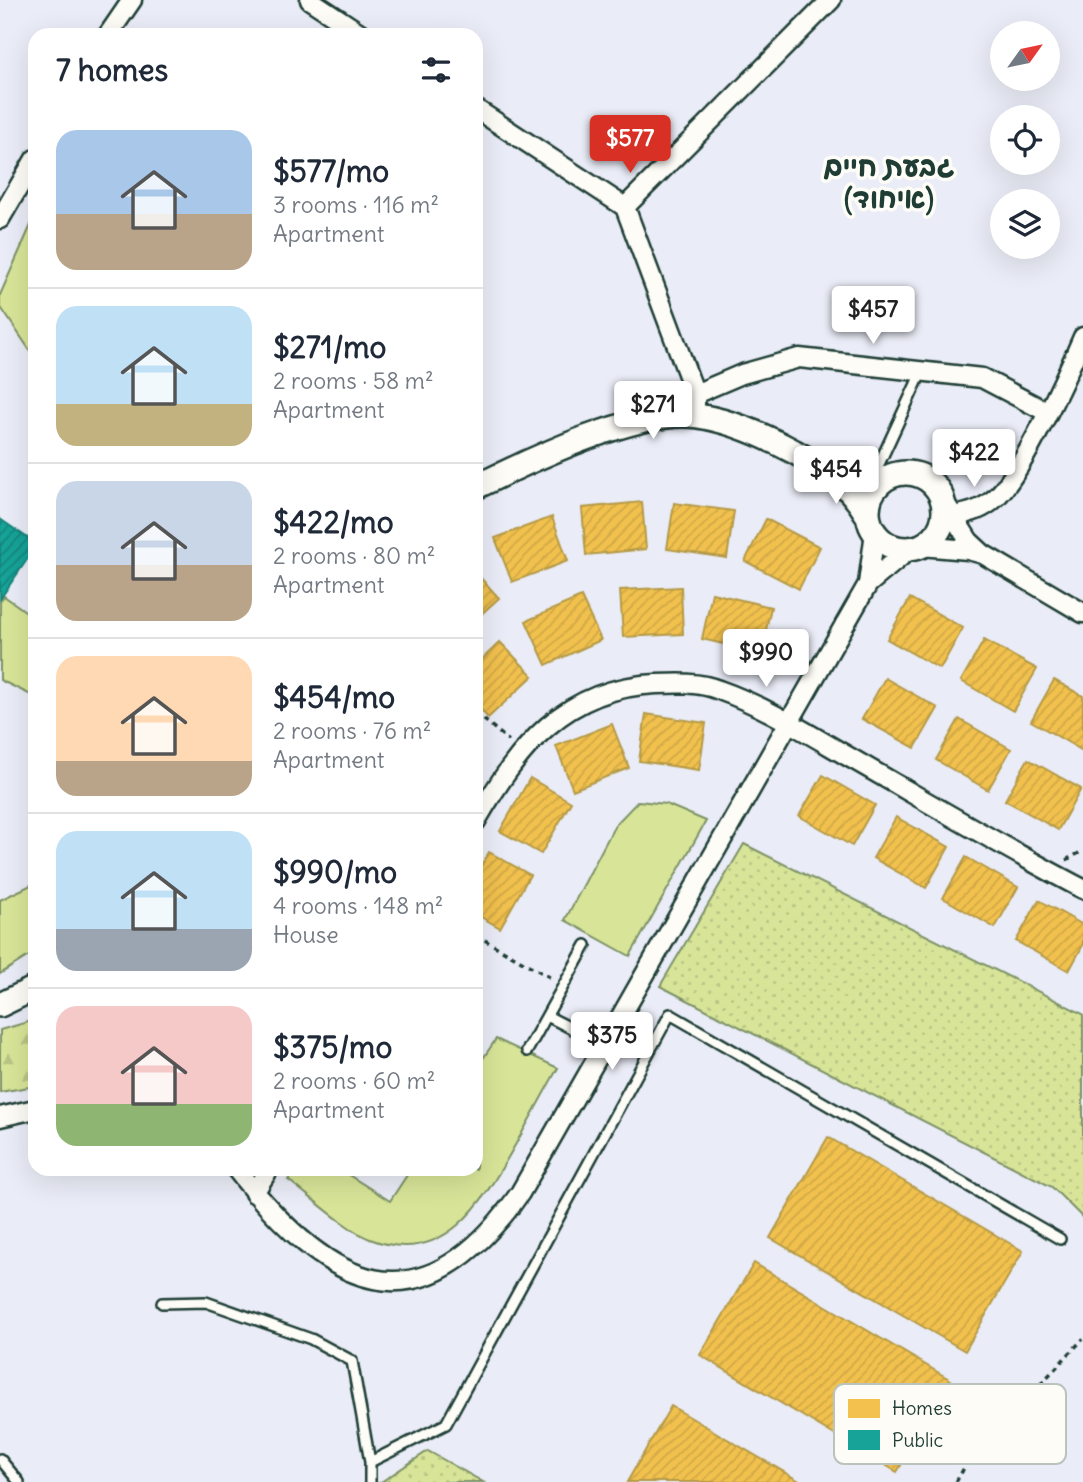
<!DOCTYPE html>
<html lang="en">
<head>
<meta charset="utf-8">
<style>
	body { margin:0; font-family:Delius,"Playpen Sans Hebrew",sans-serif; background:#f6f6f7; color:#1f2937; height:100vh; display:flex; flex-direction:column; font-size:26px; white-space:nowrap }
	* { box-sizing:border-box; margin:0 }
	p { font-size:23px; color:#747a83 }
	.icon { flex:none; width:38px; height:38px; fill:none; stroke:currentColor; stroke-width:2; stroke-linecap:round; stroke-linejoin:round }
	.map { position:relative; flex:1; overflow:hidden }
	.panel { position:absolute; left:28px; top:28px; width:455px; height:1148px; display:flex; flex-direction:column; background:#fff; border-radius:21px; box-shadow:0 7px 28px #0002 }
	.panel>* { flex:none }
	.needle { width:46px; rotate:57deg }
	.tools { position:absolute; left:990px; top:21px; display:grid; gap:14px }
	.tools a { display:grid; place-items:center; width:70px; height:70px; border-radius:50%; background:#fff; box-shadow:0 7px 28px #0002; font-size:35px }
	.price { position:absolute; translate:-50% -60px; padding:0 16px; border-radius:7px; background:#fff; color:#222; font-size:23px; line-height:46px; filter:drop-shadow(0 2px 4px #0008) }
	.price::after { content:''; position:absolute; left:50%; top:42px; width:21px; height:16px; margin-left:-10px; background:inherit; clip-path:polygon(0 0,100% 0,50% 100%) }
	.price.active { background:#d93025; color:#fff }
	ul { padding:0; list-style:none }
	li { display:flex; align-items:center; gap:21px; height:175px; padding:0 28px }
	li+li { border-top:2px solid #e0e1e3 }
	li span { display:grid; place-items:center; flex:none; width:196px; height:140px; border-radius:21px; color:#555 }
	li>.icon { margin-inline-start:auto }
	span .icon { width:84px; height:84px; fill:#fffc; stroke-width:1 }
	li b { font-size:30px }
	h2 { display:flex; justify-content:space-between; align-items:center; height:84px; padding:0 28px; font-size:30px }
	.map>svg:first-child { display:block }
	.grass { fill:url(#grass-dots); stroke:#7c9166; stroke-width:2 }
	.forest { fill:url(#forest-firs); stroke:#7c9166; stroke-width:2 }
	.green { fill:#d8e598; stroke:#7c9166; stroke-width:2 }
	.homes { fill:url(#homes-hatch); stroke:#b39946; stroke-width:2 }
	.public { fill:url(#public-hatch); stroke:#19847a; stroke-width:2 }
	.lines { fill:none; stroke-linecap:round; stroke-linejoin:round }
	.lane-casing { stroke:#1f3d34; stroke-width:14 }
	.street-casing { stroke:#1f3d34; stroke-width:23 }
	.secondary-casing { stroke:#1f3d34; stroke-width:28 }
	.path { stroke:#1f3d34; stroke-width:3.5; stroke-dasharray:5 5; stroke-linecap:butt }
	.lane { stroke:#fdfcf7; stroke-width:9 }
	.street { stroke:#fdfcf7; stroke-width:18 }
	.secondary { stroke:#fdfcf7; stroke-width:23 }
	.labels { text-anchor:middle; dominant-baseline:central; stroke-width:7; stroke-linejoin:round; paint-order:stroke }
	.quarter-label { font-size:28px; font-weight:bold; fill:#1f3d34; stroke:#fdfcf7 }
	.key { fill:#fdfcf7; stroke:#bac3bc; stroke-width:2 }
	.key-label { font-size:19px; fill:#1f3d34 }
</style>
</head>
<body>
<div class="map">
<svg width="1083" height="1482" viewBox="0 0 1083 1482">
	<defs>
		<pattern id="grass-dots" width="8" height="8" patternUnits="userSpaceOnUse" patternTransform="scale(1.75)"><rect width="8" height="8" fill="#d8e598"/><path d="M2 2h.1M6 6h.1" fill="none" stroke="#b9c584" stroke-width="1.8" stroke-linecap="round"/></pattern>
		<pattern id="forest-firs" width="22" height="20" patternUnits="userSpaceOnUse" patternTransform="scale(1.75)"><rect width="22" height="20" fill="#d8e598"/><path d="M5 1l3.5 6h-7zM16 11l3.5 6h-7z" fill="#b9c584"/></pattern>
		<pattern id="homes-hatch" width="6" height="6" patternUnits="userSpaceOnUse" patternTransform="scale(1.75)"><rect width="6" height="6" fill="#f2c14e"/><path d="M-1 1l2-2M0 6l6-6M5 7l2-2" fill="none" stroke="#cfa745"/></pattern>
		<pattern id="public-hatch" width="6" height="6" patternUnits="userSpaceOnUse" patternTransform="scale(1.75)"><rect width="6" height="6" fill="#17a398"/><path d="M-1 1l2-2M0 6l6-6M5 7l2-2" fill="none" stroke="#14867d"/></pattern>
	</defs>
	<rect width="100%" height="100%" fill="#eaecf7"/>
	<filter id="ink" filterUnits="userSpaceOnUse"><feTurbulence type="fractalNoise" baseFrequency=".0143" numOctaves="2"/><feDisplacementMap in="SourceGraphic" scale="14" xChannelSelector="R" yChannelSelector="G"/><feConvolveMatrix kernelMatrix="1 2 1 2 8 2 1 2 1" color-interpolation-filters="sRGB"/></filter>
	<g filter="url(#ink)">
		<path class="grass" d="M744,844L1083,1014V1218L1052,1187L660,986Z
			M428,1451L483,1482H381Z"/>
		<path class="forest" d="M35,1020V1086L0,1092V1030Z"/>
		<path class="green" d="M35,216V358L0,306V295Z
			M4,596L35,618V697L0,680V601Z
			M638,801L666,804L706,821L630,956L565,920L615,825Z
			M35,883V952L0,974V900Z
			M496,1039L558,1068C543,1094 529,1121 514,1147C483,1202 445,1268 370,1239C348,1231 309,1195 288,1180L296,1169H339L390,1201L411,1169H476V1069Z"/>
		<path class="homes" d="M642,502L646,549L586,555L582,508Z
			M674,503L734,511L727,558L667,549Z
			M552,517L568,561L512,582L495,538Z
			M766,519L820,547L799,589L745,561Z
			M476,573L499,598L476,619Z
			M681,587L683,634L623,637L620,590Z
			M712,593L771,607L761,653L702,639Z
			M581,597L601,640L546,665L526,621Z
			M910,598L963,628L940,669L887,639Z
			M984,640L1037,669L1013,711L961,681Z
			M500,642L533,676L488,718L476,704V665Z
			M885,678L938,708L915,748L862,719Z
			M1054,680L1083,696V751L1031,721Z
			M646,714L706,723L699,770L639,761Z
			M959,719L1011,749L988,790L936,760Z
			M612,724L629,768L573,790L556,746Z
			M1028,759L1081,789L1058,830L1005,800Z
			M823,775L875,805L852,846L799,816Z
			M530,778L571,802L541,854L500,831Z
			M896,817L949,847L926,888L873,858Z
			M489,852L530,875L500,928L476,914V875Z
			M966,857L1018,887L995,928L943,898Z
			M1039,900L1083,925V945L1069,971L1016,941Z
			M828,1137L1023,1251L965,1351L770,1238Z
			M754,1263L951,1380L897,1472L700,1355Z
			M671,1406L801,1482H627Z"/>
		<path class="public" d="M0,519L35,543V548L0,599Z"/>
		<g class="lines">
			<defs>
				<path id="lane" d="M873,477L922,371
					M547,1016L604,1045
					M527,1051L586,945
					M162,1303L206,1302L311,1339L352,1361L370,1462V1482
					M0,1459L19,1482
					M370,1462L446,1424L670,1014L1060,1239"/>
				<path id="street" d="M310,0L363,35
					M108,35L132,0
					M476,109L625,207
					M0,219L35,159
					M695,394L742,374L799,358L982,378L1047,412
					M695,415V394L625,207L831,0
					M942,498L969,541L983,554
					M953,516C967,514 982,510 993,500C1020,479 1068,372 1083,337
					M921,546L968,550L983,554L1083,613
					M868,584L875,532
					M476,821C519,747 564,688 656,684C678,683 699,682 719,690C767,707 812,736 856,761C931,804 1006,849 1083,889
					M0,1117L35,1109
					M236,1169C328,1287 419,1337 520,1193L868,584L910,549
					M254,1193L269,1169"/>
				<path id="secondary" d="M868 511a38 38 0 1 1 76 0a38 38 0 1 1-76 0Z
					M476,487C528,461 640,407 698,416C732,421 763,435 793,451C825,469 849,483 868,516
					M0,1005L35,988"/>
			</defs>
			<use href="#lane" class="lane-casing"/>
			<use href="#street" class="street-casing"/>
			<use href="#secondary" class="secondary-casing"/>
			<path class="path" d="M476,713L509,741
				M1066,860L1083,851
				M476,935L553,979
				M956,1482L968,1461L1083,1339"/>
			<use href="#lane" class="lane"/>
			<use href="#street" class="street"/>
			<use href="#secondary" class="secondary"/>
		</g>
	</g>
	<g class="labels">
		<g class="quarter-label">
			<text x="889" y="166">גבעת חיים<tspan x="889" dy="32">(איחוד)</tspan></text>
		</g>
	</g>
	<rect x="834" y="1384" width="232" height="80" rx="10" class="key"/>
	<rect x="848" y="1399" width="32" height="19" fill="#f2c14e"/>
	<rect x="848" y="1430" width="32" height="20" fill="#17a398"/>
	<g class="key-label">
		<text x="892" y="1415">Homes</text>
		<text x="892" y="1447">Public</text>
	</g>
</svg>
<div class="tools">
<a><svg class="needle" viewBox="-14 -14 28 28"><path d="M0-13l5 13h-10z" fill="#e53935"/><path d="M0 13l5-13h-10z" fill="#747a83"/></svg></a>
<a><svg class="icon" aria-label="locate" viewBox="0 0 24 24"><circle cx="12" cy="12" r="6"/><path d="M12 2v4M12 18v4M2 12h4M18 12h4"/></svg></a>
<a><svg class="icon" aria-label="layers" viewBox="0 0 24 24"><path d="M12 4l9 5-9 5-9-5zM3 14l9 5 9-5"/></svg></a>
</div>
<b class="price active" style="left:630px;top:175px">$577</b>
<b class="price" style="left:873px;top:346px">$457</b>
<b class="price" style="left:653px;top:441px">$271</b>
<b class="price" style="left:974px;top:489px">$422</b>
<b class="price" style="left:836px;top:506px">$454</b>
<b class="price" style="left:766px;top:689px">$990</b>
<b class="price" style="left:612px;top:1072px">$375</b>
<section class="panel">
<h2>7 homes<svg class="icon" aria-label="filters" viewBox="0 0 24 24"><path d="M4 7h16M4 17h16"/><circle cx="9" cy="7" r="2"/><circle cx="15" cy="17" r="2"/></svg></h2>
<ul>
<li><span style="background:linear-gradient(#a9c7e8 60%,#b9a48a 0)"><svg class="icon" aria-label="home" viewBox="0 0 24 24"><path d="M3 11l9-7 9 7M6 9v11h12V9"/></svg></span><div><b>$577/mo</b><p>3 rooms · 116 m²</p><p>Apartment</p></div></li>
<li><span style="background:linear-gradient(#bfe0f5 70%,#c2b280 0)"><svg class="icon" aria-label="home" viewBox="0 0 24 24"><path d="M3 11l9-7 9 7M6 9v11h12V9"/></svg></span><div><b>$271/mo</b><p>2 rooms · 58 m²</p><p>Apartment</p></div></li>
<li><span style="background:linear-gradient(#c9d6e8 60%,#b9a48a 0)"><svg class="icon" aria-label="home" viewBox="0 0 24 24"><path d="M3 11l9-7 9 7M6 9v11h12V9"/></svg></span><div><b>$422/mo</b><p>2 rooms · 80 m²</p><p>Apartment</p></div></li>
<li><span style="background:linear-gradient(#ffd9b3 75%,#b9a48a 0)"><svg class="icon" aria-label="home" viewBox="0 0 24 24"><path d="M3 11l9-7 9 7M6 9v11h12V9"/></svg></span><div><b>$454/mo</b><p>2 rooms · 76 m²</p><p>Apartment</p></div></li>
<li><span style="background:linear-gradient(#bfe0f5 70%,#9aa5b1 0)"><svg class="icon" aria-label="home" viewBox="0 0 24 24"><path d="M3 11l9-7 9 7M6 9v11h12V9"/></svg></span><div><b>$990/mo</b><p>4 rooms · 148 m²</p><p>House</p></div></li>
<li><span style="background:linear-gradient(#f6c9c9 70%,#8fb573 0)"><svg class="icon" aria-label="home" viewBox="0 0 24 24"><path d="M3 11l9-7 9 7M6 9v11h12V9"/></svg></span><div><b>$375/mo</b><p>2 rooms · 60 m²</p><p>Apartment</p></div></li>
</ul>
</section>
</div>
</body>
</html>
